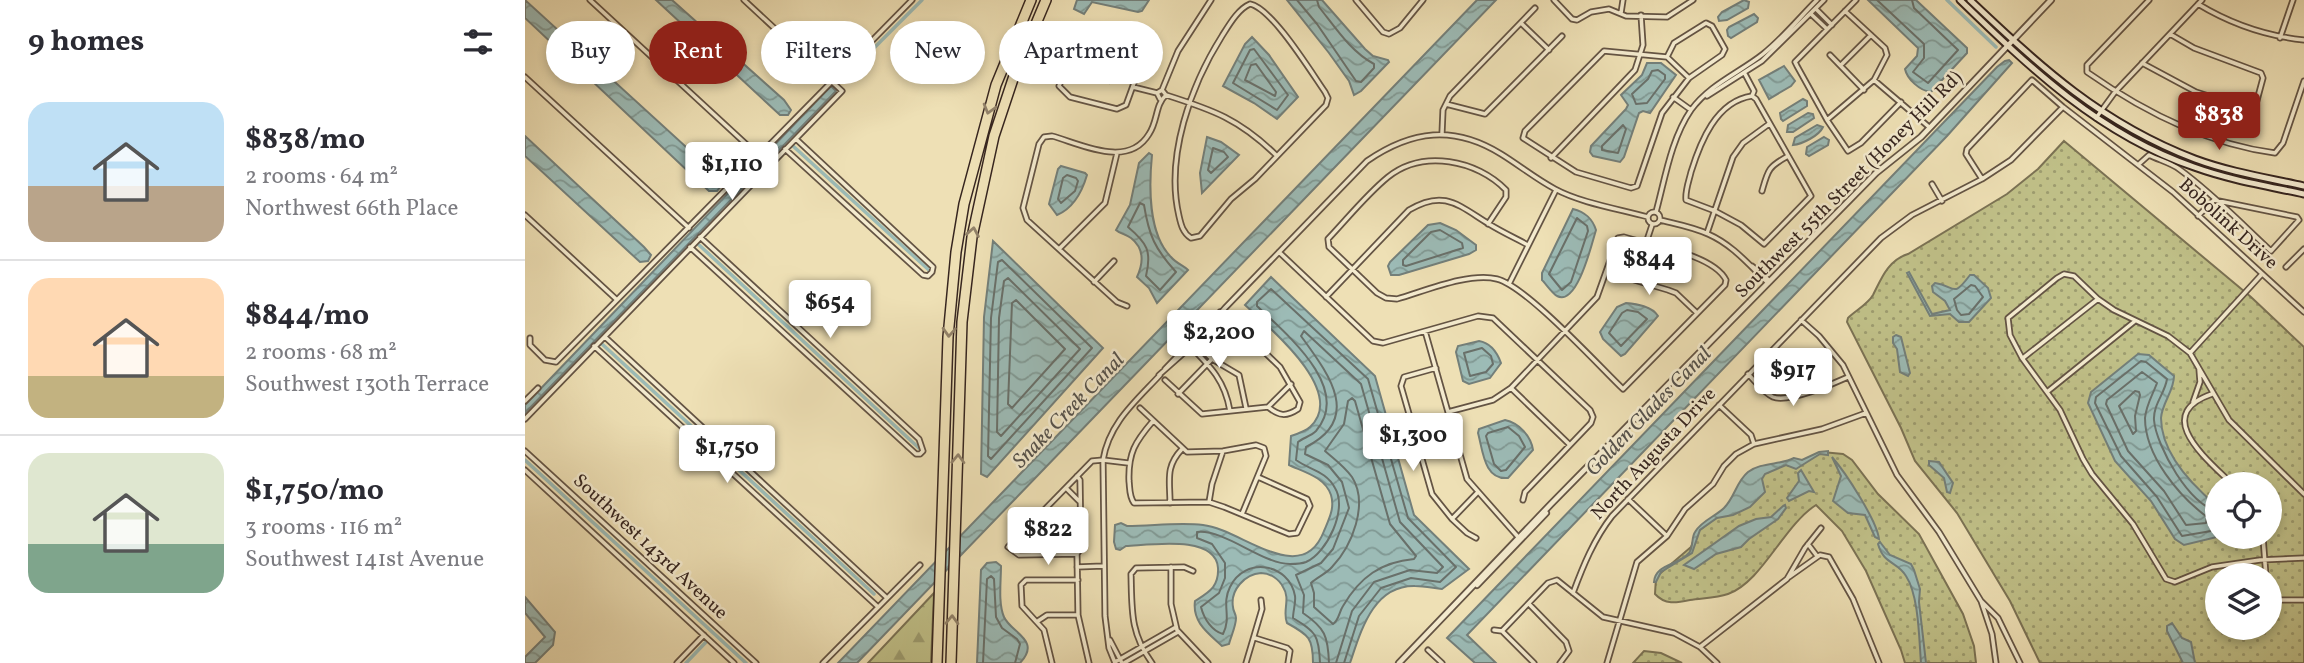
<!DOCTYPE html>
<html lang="en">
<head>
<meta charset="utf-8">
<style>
	body { margin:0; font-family:Vollkorn,serif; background:#f2f2f3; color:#2b2b33; height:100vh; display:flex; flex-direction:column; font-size:26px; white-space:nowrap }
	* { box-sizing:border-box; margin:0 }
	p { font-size:23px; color:#7c7c81 }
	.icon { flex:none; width:38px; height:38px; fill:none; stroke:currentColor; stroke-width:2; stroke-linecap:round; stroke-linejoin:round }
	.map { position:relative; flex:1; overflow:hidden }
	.drawer { display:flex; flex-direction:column; background:#fff; width:525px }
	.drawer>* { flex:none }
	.hud { position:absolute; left:21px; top:21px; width:665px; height:63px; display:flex; gap:14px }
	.tools { position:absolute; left:1680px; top:472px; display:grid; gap:14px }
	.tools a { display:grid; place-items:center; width:77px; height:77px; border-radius:50%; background:#fff; box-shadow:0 4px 10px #0003; font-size:35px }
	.price { position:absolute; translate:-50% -60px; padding:0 16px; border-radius:7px; background:#fff; color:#222; font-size:23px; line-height:46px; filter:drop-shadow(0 2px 4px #0008) }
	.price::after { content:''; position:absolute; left:50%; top:42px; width:21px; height:16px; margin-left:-10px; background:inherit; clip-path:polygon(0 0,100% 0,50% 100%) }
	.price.on { background:#8f2418; color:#fff }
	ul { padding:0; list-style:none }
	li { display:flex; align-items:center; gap:21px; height:175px; padding:0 28px }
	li+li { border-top:2px solid #e1e1e2 }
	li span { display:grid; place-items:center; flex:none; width:196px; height:140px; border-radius:21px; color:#555 }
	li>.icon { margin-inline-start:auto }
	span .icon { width:84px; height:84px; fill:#fffc; stroke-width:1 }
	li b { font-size:30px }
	h2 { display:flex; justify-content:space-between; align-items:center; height:84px; padding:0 28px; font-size:30px }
	.tag { padding:0 24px; border-radius:32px; background:#fff; box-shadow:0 4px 10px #0003; font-size:24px; line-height:63px }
	.tag.on { background:#8f2418; color:#fff }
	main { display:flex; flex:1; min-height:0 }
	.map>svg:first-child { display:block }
	.grass { fill:url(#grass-dots); stroke:#7b7254; stroke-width:2; fill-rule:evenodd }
	.forest { fill:url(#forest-firs); stroke:#7b7254; stroke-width:2 }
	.water { fill:url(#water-waves); stroke:#737f7a; stroke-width:2 }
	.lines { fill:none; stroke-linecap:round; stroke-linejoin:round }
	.shore { stroke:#69706a; stroke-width:2 }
	.canal { stroke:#9cbbb6; stroke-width:3.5 }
	.minor-casing { stroke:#645444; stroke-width:7 }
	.tertiary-casing { stroke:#645444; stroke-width:8 }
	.secondary-casing { stroke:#36251f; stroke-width:9 }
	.motorway-casing { stroke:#36251f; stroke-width:12 }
	.minor { stroke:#f4ebcf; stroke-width:3.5 }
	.tertiary { stroke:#f4ebcf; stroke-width:4.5 }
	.secondary { stroke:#f4ebcf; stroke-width:5 }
	.motorway { stroke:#eee0b5; stroke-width:9 }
	.oneway { stroke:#92826a }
	.labels { text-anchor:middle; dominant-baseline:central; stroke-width:5; stroke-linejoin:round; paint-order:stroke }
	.street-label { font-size:19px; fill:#36251f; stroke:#f4ebcf }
	.water-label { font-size:21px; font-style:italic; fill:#55524c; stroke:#f4ebcf }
</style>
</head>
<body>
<main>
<section class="drawer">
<h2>9 homes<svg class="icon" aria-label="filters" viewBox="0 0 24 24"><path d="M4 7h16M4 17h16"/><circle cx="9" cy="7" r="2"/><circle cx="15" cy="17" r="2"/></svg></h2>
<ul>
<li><span style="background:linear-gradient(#bfe0f5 60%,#b9a48a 0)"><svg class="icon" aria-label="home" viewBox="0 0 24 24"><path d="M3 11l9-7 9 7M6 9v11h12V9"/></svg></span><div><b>$838/mo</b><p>2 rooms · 64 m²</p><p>Northwest 66th Place</p></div></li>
<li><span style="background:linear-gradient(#ffd9b3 70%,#c2b280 0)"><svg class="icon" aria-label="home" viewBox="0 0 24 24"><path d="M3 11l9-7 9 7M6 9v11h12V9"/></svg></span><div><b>$844/mo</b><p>2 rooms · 68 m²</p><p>Southwest 130th Terrace</p></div></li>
<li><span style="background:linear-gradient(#dfe7d0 65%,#7fa58c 0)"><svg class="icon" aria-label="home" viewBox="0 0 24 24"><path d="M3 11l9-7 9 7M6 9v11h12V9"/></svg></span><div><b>$1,750/mo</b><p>3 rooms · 116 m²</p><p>Southwest 141st Avenue</p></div></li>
</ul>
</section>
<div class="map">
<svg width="1779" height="663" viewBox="0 0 1779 663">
	<defs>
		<pattern id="grass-dots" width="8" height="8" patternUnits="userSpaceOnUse" patternTransform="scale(1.75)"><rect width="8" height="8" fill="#c0c088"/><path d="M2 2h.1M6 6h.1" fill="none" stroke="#9d9c6f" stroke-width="1.8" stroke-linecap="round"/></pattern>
		<pattern id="forest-firs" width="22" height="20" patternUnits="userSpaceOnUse" patternTransform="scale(1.75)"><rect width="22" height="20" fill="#c0c088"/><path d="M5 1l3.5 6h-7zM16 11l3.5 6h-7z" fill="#9d9c6f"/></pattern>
		<pattern id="water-waves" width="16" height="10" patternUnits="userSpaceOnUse" patternTransform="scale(1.75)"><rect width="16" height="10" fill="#9cbbb6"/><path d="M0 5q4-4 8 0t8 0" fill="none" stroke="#809893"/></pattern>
	</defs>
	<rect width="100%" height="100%" fill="#eee0b5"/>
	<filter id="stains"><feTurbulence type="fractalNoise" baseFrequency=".00286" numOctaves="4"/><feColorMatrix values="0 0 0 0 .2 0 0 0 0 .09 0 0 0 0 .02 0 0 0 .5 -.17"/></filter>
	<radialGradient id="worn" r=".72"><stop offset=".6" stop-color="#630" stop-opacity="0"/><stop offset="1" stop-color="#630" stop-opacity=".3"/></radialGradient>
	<path class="grass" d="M1539,141L1726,297L1779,347V663H1515L1485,601L1432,513L1390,461L1376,428L1322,322L1323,318C1330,311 1343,304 1348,295C1356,279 1363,260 1383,254L1482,194L1513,169ZM1692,485H1745V537H1692ZM1692,576H1745V628H1692Z
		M1297,452L1318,454L1327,460L1353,494L1394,534L1438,614L1449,646L1451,663H1380L1376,650L1341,571L1317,531L1291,505C1259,525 1237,582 1203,594C1191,598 1177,598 1165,600C1151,603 1140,605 1130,594L1131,577L1166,547L1171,533L1199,511L1217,484L1253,464L1275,462Z
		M1119,651L1136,653L1157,663H1108Z"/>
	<path class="forest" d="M409,593L406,663H343Z"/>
	<path class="water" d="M0,0L194,177L197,185L192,191H184L0,18Z
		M131,0H147L259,100L266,110L263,115H255Z
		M552,0H624L617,11L613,12L567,2L559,14L549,9Z
		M762,0H797L840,49L848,56L863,60L864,62L836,91L829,95L824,81L804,53Z
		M952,0H971L332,663H313Z
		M1219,0L1224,2L1223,8L1202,20L1194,21L1193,17L1197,12Z
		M1343,0H1391L1442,48V53L1406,92C1395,91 1382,79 1380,69L1392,56L1393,48Z
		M1229,14L1233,18L1232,22L1206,38L1203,36L1202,30L1204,27Z
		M727,37L744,55L773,97L752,119L729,103L698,86L720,44Z
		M573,52L593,58L584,83L562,77Z
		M1484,60L1487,63L1422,136L942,635L971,663H950L922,638L1472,67L1480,61Z
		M1122,63H1136L1151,75L1125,113L1118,111L1114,113L1099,157L1095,162L1068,156L1065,152L1066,146L1101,109L1103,105L1096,95L1117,75Z
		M1259,66L1270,81L1266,86L1244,99L1234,80Z
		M306,86L311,91L0,413V405Z
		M1278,99L1282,101V106L1258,121L1256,119L1255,113Z
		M1283,113L1288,114L1289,118L1268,132H1262L1263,125Z
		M1292,125L1298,127C1294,136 1277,144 1268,145L1270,138Z
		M0,136L119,247L126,255L123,261L115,262L0,156Z
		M682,137L696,142L714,155L677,193L675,173Z
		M1299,137L1304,140L1303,145L1284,156L1281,154L1282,147Z
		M624,153L627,155C624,185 623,234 646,257C651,263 659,266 663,270L632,303L624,288L612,277C618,264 620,249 606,238C601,234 595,234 591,230L605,205L614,163Z
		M536,166L560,173L562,175C557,192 549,208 532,215L524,204L533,169Z
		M1048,209C1060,212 1067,218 1071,230C1067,243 1052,307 1032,296C1027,293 1021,284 1017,280V273Z
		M915,223L931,230L951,245V250L944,254L874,275H866L863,266L865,262L903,225Z
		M468,241L578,348L462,477L456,474L459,317Z
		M1384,272L1407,314L1425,310L1420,301L1408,292L1407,286L1410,283C1431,286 1427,299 1445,275H1449L1463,288L1466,298L1444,322H1434L1425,314L1405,316L1382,273Z
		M746,277L850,376L889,515L944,569L917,589C908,588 899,586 890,586C848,585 836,631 825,663H788C788,638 784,635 762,623C757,611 766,599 758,587C754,579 745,573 736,573C720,574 705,590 708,607C708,611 711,614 711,618C711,626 706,636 704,644L697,646C683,633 667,622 670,601C684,592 694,587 693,568C691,534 624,545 601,546L595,550L591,549L589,542L590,525L596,523L602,526C627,526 654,522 678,525C716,529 777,589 799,531C804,519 810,508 806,495C800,477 779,472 764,465L766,436C772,434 781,431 785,427C823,392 744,327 720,305Z
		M1101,303C1112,304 1127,306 1133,316L1100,354L1096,356L1078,339L1075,332L1092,307Z
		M1371,335L1376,337L1385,373L1383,376L1375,372L1372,349L1368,343V337Z
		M954,341C966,343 972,352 976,363L965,378L944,384L938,381L931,352L933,346Z
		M1613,354L1624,355L1649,376C1649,391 1637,403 1636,418C1636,453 1667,485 1692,506V537L1659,545L1650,539L1626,501L1590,461L1563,403L1566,392Z
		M980,420C994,423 1006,436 1008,450L983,478C959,480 958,451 953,433L954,429Z
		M1303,451V455L1295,454L1271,469L1261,465L1240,474L1237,479L1240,492L1225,507L1208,515L1192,518L1175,530L1167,553L1136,572L1131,582H1129C1130,564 1154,565 1164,553C1169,546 1166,538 1170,532C1176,521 1191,516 1199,508C1210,497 1211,482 1223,472C1236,462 1256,465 1269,458L1277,460L1294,452Z
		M1307,457C1321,473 1352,521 1354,539L1350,537L1340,515L1323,513L1308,501L1316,476Z
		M1404,461L1414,462L1428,483L1425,493L1422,492L1419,478L1404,465Z
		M1276,470L1289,492L1284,491L1264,501L1262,498L1274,481L1273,473Z
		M1258,506L1260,505L1261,508L1253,519L1224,539L1216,547L1191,554L1169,569L1159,565L1214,526L1231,519L1246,517Z
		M1355,542L1365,555L1386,564L1389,570L1395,589L1394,602L1401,663H1396C1394,639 1394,596 1381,576C1372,561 1359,565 1353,544Z
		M471,562L476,566C476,581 473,603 479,617C486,633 517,640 495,663H452L456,570L462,563Z
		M0,597L30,632L28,645L10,663H0V657L20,637L0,613Z
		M1647,623L1657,638L1666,642L1670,663H1658L1642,631V626Z"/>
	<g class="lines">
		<path class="shore" d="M772,0L792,24L831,81L836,82L849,68V64C826,52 810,27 794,7L792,0
			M1352,0L1399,44V58L1388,72L1403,83L1433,50L1389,8L1387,0
			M729,49L763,95L752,110L708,83L725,50Z
			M731,64L751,92L750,96L720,80L726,65Z
			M1133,70L1140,75V79L1122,103L1111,104L1107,94L1123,79L1127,71Z
			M1098,125L1101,129L1093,153L1077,150V146Z
			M688,148L699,152L703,157L686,173L683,170Z
			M542,175L551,178L553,181L550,191L536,203L533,199L538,178Z
			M615,203L619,205C624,236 630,249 651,272L635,290L621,276C627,251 622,243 603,227Z
			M1052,218L1062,226L1063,231L1046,282L1037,290L1024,274Z
			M915,230L937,243L938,248L881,266L878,265V260L906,232Z
			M477,260L567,348L466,459L463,456L466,318L473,262Z
			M483,278L555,349L476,436L472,432L474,318L479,281Z
			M1446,285L1450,286L1458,297L1444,314L1436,315L1432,310L1429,299Z
			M491,300L540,349L487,408L483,404L487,303Z
			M1102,310L1113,312L1122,319L1096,346L1084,333L1097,313Z
			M957,348L966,356L968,364L961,372L945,376L939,353Z
			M1617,372L1632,383C1628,394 1621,405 1620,418C1620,456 1654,496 1682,517L1681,523L1661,525L1639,491L1603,451L1581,404L1582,400Z
			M1610,391L1614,392L1615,395L1610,416L1611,431L1608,434L1594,406Z
			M827,398L830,401L865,524L891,556L889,559C856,562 835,577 818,606C814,612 814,620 808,624L789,607V593L786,583C792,577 801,574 807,567C827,546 844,504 827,477C819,466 809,459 800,451L819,424L823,401Z
			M983,427L994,436L1000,447L981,470L976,471L969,464L961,436L963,433Z
			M1692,510C1666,508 1631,446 1629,420C1628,405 1640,393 1642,379L1621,362L1616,361L1571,397L1570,403L1596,456L1632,497L1657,536L1692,530
			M458,663L462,579L466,576L469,579L471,617L477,628L492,639L495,644L490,663
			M795,663C794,635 791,632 768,618C768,611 771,603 770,596C764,563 720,556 705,587C696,605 707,616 698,634C687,631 679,619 676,607L694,593L700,578V563L687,544L672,538V532C700,529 737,564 765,564C770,564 776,564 781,562C802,553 823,509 810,488C801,471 785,470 771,460L773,442C778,438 786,436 791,431C828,388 760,333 732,306V302L746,289L843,379L883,518L931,567L915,582L886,578L856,588L834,616L819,663
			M804,663C803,636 800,628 778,613L779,595L771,575L796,563L808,549L824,508L817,482L803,465L780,454L781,447C839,418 802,372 776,336L779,331L836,384L875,522L918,567L912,573L885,570L849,582L827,611L811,663"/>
		<path class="canal" d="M1422,0L1471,47
			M318,79L397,0
			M268,146L405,271
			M173,244L395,449
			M77,344L349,594
			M0,460L221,663
			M161,663L182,641"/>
		<defs>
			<path id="minor" d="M65,0L234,156
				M831,0L858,32L864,34L875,28L898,0
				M1029,0L1047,19L1052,20L1066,12L1084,9L1101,16L1142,17L1168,0
				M1331,0L1270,62L1272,66L1302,120L1323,151L1336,143L1376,102
				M1624,0L1562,65V72C1619,112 1681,144 1750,153L1758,143L1779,81
				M725,4C747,8 786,72 800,92L803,98L801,105L730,179L706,199L675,236L666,238C658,233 656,225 654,216C640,157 666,85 697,36C704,25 713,9 725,4Z
				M1673,4C1706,24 1741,36 1779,40
				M1291,9L1307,25
				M1096,13L1098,0
				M1286,14L1302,29
				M996,23L1024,50
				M569,25C588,30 614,30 621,50L601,105L592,109L545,97L534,86L556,32L564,26Z
				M1755,38L1768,0
				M1305,55L1339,90
				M1142,57L1149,43L1181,23L1187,26L1200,49L1197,55L1164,78L1137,113L1112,186L1106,188L1051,172L998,138L1000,131L1079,51L1142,57L1164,78
				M1617,63L1671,92L1721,108L1731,104L1738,78L1736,73L1669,48L1645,34
				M1316,65L1346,35
				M1220,74L1229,91L1227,96
				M0,77L164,228
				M1349,80L1404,127
				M608,87L632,93
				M637,90L653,51L686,0
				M641,95C688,110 714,119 751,155
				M1182,96L1237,61L1299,0
				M1227,96L1231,99L1286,196L1239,244L1216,225L1190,211L1161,200C1160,190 1164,181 1166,172C1175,143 1191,101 1227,96Z
				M1148,97L1166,110
				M921,104L960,114L1037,36
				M1571,118L1590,92L1677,0
				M1302,120L1349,80L1362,55L1360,48L1320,11
				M917,133L918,110L925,96L1010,8
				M260,149L398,275L403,276L407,272L408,267L271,139
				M1026,158L1110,70L1118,45L1116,15
				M1614,164L1624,155C1634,160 1646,163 1654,169C1686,192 1717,224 1746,251L1774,220L1772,217L1689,200L1673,216
				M1457,179L1441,154L1442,149L1507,80L1538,107L1648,192L1779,312
				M1407,184L1417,201
				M1237,191C1243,170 1243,167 1263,156
				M1123 218a6 6 0 1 1 12 0a6 6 0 1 1-12 0Z
				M1131,212C1140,179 1146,139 1166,110C1185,84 1214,73 1238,54C1258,38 1274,18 1292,0
				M0,215L91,299
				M1135,220C1151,224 1168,227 1183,234C1208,245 1224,265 1243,283
				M1182,233L1208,157L1218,143L1244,124
				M1121,243L1127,225
				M165,247L391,454H395L398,451L394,439L175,237
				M534,249L580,203L592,153
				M754,252L848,341L858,343L953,316L968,318L1065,410L1068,417L1066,423L1000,492L998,500
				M1227,266L1245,281
				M1761,267L1779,249
				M1082,272L1143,290L1151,293L1172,313
				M569,282L589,261
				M984,284L1031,190
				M801,297L884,210C919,189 933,205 964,224C977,232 990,238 1003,245
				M602,306L592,302L502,220L498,208L514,144L519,137L527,136C556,144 603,169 624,134C633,121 630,105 641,95L637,90L632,93L635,99
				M702,316L755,367L775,402L773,409C761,417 754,416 743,407
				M1276,320L1294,336L1318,365L1372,475L1414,532L1456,601
				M900,331L942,479L994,538
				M80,337L361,597
				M5,338V345L20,360L31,362L387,0
				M670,343L687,359L714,375L721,408
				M69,346L352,606
				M665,346C686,367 700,381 705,411
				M1665,353L1737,274
				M1498,358L1573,299
				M911,368L879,377L876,386L907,494L927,519L942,533L951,538
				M640,369L695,312
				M1223,374C1230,381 1239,393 1248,397C1263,403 1308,384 1323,377
				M634,375L670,343L700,308L842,161C887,130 929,125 976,154C994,165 1011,179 1030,189C1056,203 1094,209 1123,217
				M640,380L677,414L743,407
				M986,388L1045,445
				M1522,392L1610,321
				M653,394L716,329
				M1687,394C1626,415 1682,459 1708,485
				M0,401L13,388
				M1668,402L1675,382L1674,369
				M1194,405L1226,435L1229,444
				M743,407L766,384
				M615,408L662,452L698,451L731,445L739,448L741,456L717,514
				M923,412L968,400L986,388L1072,297L1093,238L1099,237C1125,245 1188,254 1201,280L1200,285L1098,389C1073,365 1001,286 972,279C944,272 900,291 872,299L861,298L852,293L804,247L803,239C823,218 841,195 863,177C898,149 952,160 981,190V197L963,224
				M0,419L317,91L219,0
				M628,421C610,442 603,453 604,481C605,489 604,496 609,503L684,502L699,507L764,534L772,533L785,506L782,499L733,477
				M0,451L231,663
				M0,470L209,663
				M552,476L555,480L556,548L552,554L553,615L564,663
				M541,488L554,501
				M1779,494L1704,420L1665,353L1643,336L1589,310L1573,299L1549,276L1539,274L1532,278L1483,318L1485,335L1497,358L1535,410L1558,459L1567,474L1608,524L1641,579L1650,582L1687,567L1735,560L1779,558
				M1103,499L1142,536
				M684,502L687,484L698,451
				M645,503C645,480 640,467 657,449
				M927,519L953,492
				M1738,537L1741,576
				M1283,544L1292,556
				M552,554L494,555L483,547L567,461L578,460L603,463
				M552,567L578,566
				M646,567V604L652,630L683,663
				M1264,577L1295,555L1304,557L1328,599L1354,663
				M1048,593C1058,566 1069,539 1087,516L1356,238L1387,215L1457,179L1486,160L1538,107
				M1745,598L1751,600H1779
				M1004,604L1041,642L1044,651L1035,663
				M513,621L522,615H553
				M969,630L977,631L1023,583L1032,580L1078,617L1149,633L1175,647L1192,663
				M977,631L1009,663
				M730,638L762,648L765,651L763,663
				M585,640L597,663
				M1175,647L1262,579L1280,548L1296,528
				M903,650L917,663
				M590,662L651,627
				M152,663L179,635
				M298,663L395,565
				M527,663L519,630L497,606L496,585L501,580H553
				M590,663L584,648L580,616L578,460C584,423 611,401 635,375
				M599,663L653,632
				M627,663C605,633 607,610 606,574L611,568L659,567L668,571
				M721,663L737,609L736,600
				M1082,663L1112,562L1142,536L1160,509L1188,484L1199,466L1211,454L1229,444L1297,429L1341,413
				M1471,663L1467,634L1456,601L1473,618L1495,663"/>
			<path id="tertiary" d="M952,585L1021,513
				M874,663L1026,504L1351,173L1396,137L1526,0"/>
			<path id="secondary" d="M1435,0C1505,68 1575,135 1669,167C1705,180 1742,186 1779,194
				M1445,0C1517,68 1576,123 1670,159C1705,172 1743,178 1779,186"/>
			<path id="motorway" d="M412,663L423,337L431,252L439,204L471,85L506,0
				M426,663L437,322L447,237L469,136L489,76L521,0"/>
		</defs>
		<use href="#minor" class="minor-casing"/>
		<use href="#tertiary" class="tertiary-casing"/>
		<use href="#secondary" class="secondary-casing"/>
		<use href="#motorway" class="motorway-casing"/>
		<use href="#minor" class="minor"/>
		<use href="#tertiary" class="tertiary"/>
		<use href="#secondary" class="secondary"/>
		<use href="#motorway" class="motorway"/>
	</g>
	<defs><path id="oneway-chevron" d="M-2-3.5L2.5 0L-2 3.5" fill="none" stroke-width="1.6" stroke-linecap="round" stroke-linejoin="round" transform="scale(1.75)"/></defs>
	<g class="oneway">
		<use href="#oneway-chevron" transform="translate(464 109) rotate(106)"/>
		<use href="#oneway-chevron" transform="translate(448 232) rotate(-80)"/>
		<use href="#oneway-chevron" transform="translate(424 332) rotate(93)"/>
		<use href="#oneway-chevron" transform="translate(433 459) rotate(-88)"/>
		<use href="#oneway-chevron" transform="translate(427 620) rotate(-88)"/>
	</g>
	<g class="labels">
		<g class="street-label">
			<text transform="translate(1324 185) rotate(-45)">Southwest 55th Street (Honey Hill Rd)</text>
			<text transform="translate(1703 224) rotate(42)">Bobolink Drive</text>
			<text transform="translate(1129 454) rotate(-47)">North Augusta Drive</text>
			<text transform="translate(125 547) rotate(43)">Southwest 143rd Avenue</text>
		</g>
		<g class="water-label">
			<text transform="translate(544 411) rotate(-46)">Snake Creek Canal</text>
			<text transform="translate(1124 412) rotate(-46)">Golden Glades Canal</text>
		</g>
	</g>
	<rect width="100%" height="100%" filter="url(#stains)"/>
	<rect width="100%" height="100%" fill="url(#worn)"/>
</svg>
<div class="tools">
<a><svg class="icon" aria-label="locate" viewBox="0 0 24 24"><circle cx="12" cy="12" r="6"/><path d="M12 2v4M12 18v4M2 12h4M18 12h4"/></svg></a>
<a><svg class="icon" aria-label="layers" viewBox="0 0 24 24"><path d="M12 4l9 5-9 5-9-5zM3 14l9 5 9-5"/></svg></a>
</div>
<b class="price on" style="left:1694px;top:152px">$838</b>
<b class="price" style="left:207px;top:202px">$1,110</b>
<b class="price" style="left:1124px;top:297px">$844</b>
<b class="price" style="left:305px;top:340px">$654</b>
<b class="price" style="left:694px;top:370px">$2,200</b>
<b class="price" style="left:1268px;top:408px">$917</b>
<b class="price" style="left:888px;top:473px">$1,300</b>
<b class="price" style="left:202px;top:485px">$1,750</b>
<b class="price" style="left:523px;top:567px">$822</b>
<div class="hud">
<a class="tag">Buy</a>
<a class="tag on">Rent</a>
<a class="tag">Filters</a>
<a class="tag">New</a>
<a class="tag">Apartment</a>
</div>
</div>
</main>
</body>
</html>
